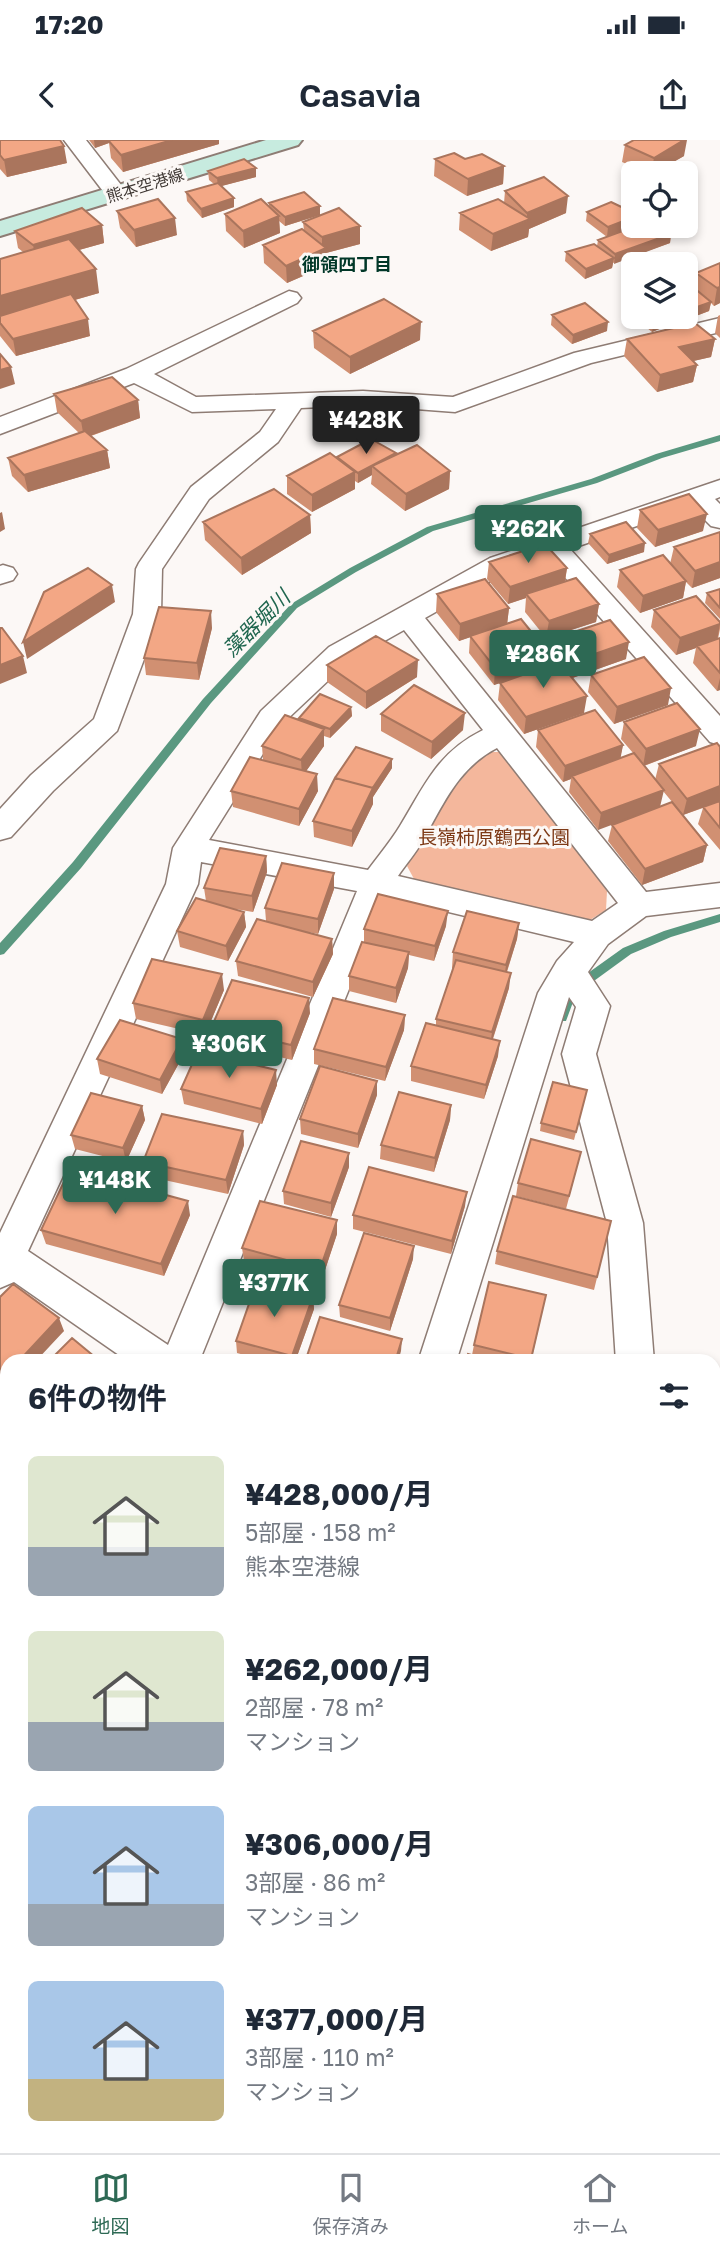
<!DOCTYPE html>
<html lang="ja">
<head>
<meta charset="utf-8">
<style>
	body { margin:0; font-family:"Golos Text","Noto Sans JP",sans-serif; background:#f2f2f3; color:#1f2937; height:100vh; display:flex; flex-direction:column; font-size:26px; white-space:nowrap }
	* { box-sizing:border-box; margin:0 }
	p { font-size:23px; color:#747a83 }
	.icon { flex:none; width:38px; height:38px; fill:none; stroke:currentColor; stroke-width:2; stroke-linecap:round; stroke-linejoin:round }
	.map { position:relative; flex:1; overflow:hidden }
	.sheet { position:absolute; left:0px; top:1214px; width:721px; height:800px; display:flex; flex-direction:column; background:#fff; border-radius:21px 21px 0 0; box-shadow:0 4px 10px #0003 }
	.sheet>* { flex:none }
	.tools { position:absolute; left:621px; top:21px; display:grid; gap:14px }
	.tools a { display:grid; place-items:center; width:77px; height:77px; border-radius:10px; background:#fff; box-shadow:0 4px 10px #0003; font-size:35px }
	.price { position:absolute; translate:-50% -60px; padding:0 16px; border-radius:7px; background:#2d6954; color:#fff; font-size:23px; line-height:46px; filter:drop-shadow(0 2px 4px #0008) }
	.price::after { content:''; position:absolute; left:50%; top:42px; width:21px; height:16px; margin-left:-10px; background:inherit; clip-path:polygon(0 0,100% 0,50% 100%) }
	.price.current { background:#222; color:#fff }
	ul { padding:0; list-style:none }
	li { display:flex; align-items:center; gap:21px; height:175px; padding:0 28px }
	li span { display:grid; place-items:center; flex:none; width:196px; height:140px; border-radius:10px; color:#555 }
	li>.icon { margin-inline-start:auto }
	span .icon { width:84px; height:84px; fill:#fffc; stroke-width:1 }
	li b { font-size:30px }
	h2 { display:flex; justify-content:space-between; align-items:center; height:84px; padding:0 28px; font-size:30px }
	.status { display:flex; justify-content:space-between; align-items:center; height:49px; padding:0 35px; background:#fff; direction:ltr }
	.status svg { height:19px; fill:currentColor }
	header { display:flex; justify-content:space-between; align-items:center; height:91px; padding:0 28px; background:#fff; font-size:32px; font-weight:600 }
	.tabs { display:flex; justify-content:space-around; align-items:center; height:98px; border-top:2px solid #e0e1e3; background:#fff; font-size:19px; color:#747a83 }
	.tabs a { display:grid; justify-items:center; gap:4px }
	.tabs .current { color:#2d6954 }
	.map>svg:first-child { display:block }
	.green { fill:#f4b79c }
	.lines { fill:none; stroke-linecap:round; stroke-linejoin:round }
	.stream { fill:#5a9880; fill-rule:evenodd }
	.minor-casing { stroke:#8e7c74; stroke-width:3 }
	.secondary-casing { stroke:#8e7c74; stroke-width:4 }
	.minor { fill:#fff; fill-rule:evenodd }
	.secondary { fill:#c7ebdf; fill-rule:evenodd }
	.wall { fill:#d19072 }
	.shaded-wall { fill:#aa755d }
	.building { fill:#f3a785; stroke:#aa755d; stroke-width:2 }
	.labels { text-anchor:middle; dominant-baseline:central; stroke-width:6; stroke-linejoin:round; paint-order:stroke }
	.far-street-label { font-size:16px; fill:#3e3733; stroke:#fcf8f6 }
	.far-neighbourhood-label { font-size:18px; font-weight:bold; fill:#013728; stroke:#fcf8f6 }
	.park-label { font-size:19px; fill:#7e3a17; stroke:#fcf8f6 }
	.water-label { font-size:21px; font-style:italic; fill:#20664f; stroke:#fcf8f6 }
</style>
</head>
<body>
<div class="status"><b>17:20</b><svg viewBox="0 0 49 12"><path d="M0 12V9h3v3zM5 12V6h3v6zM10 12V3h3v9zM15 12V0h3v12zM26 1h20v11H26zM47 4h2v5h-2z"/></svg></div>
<header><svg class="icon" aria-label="back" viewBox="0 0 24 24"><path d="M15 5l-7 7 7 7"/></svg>Casavia<svg class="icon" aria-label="share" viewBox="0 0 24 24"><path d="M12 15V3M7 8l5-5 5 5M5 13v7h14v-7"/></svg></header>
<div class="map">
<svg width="720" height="2013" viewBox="0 0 720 2013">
	<rect width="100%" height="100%" fill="#fcf8f6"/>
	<path class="green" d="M484,612H506L607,751L606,770L590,780L414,739L407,726L432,675Z"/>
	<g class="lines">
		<path class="stream" d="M720,295V301L662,318L597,343L433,391L356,432L297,468L211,563L81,728L4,814L0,815V803L73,722L203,559L291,464L350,428L427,387L591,339L656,314Z
			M720,774V782L671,797L631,814L576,854L566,881H558L556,878L567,848L623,808L664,791Z
			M7,1945V1990L0,1995V1950Z"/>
		<defs>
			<path id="minor" d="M64,0H86L128,54L125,59H109Z
				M289,151L297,153L301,158L297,163L154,234L196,257L363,251L453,257L574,213L720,178V192L591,223L455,272L363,265L301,268L278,302L209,359L162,429L161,474L117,591L53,651L11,697L0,700V669L31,635L94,579L133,474L136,429L139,423L191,347L260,292L276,269L192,272L134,243L0,294V277L126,229Z
				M720,340V357L715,359L720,364V388L711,386L692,367L570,409L720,576V605L710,602L547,417L510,430L425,478L646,752L720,743V767L646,776L608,804L588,832L610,866L596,914L643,1083L654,1222H616L607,1083L562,914L576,867L569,857L456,1222H418L538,853L557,821L574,802L386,757L199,1222H129L14,1142L0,1148V1093L166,744L173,708L261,571L329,507L490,418ZM404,490L483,590C437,613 425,645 400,686C391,701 379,715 368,730L209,700L281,585L349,521ZM497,608L618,763L592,781L398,736C406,724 416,713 423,700C443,665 458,628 497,608ZM201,722L357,751L168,1205L28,1111L198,744Z
				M3,425L13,428L17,434L13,440L0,444V426Z
				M714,1320L720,1321V1359L714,1358Z
				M0,1436L7,1439V1484L0,1481Z
				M720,1537V1582L714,1584V1539Z
				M7,1649V1700L0,1703V1652Z
				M376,2007H424V2013H376Z
				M606,2007H655L656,2013H608Z"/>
			<path id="secondary" d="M266,0H302L298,5L0,96V81Z"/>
		</defs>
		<use href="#minor" class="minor-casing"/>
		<use href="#secondary" class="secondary-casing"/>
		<use href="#minor" class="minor"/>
		<use href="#secondary" class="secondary"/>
	</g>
	<path class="wall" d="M0,0L67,23L7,37L0,29Z
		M89,0H219V4L123,32L111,18L109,3L95,8Z
		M625,5L684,16L654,33H647L622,22Z
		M435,19L504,26L503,44L467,56L434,36Z
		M256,28V37L221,46L234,67L202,78L187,61L186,52L214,44L209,40L208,31Z
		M505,51L566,73L529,89L528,97L491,111L459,90L460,73L504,63Z
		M269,63L320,75L285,86L279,81L280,93L244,108L226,91L225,74L269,67Z
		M117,71L177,95L136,107L120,88Z
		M587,72L634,86L607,97L586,81Z
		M303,82L360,104L326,113V126L287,143L264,123L263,105L304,91Z
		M102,85L104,103L79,110L99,153L75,160L90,196L16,216L0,196V119L23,112L18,108L15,91Z
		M671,94L670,103L613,123L612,128L585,139L565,121L566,112L597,106L598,100Z
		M720,123V163L714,166L711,163L709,171L680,182L675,178L674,183L652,192L626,171L627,161L634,159V177H686L696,133Z
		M552,175L607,191L572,204L551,185Z
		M720,175V198L715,193L718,176Z
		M313,191L420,200L350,234L314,208Z
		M627,199H715L711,217L693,221L697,225L693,242L657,252L624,216Z
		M54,254L138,260L140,278L91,296L107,310L110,328L28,352L12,336L8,318L79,293L57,272Z
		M396,315L450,331L449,349L405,371L371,344L372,335L358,343L355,341V349L312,372L287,354V336L337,318Z
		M640,370L703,391L655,407L637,388Z
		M310,375L311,393L242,435L205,400L203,382Z
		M720,392V438L692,448L686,442L683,458L640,473L617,447L620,430L670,424L674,407Z
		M590,394L644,412L607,424L588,403Z
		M489,422L567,428L565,442L599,464L596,482L546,498L525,472L526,458L508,464L487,439Z
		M720,449V479L705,463L707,453Z
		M437,454L509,468L507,484L545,527L553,524L548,517L550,500L626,519L572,538L584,573L524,594L498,560L500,543L494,545L469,513L470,497L459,501L436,472Z
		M654,470L720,482V489L718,499L720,498V550L717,551L693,523L696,508L676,515L651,487Z
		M212,488L199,540L146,535L144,518Z
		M327,525L417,537L366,569L327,542Z
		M591,535L668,565L614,584L588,552Z
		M351,567L352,576L330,598L324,596V606L306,631L318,651L299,686L233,667L231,651L263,620L262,606L299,580V578Z
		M381,574L463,590L431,619L381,591Z
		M624,582L696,606L644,626L655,640L659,624L720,661V710L698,684L703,668L683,675L663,651L598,690L569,652L571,639L563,642L536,607L538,590L623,605L620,618L633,613L621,599Z
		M392,619V628L373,657V664L352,707L314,697L313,681Z
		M612,685L707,705L703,722L642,745L608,701Z
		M266,716L267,732L253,772L235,769L244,772L246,787L228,821L180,807L177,791L206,761L204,748Z
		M334,749L318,794L308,792L332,799L333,814L313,857L238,836L236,821L266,781L265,768Z
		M519,783L517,799L507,832L509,848L493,899L498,916L484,959L411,941V926L436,885V879L453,828H452L453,812Z
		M446,786L434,821L409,815L408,828L396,863L349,851V836L364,802V789Z
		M224,850L205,895L136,879L133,863Z
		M310,873L292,920L214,901L212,886Z
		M405,875L404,890L385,941L314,924V909Z
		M184,914L162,954L100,934L97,919Z
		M377,941V955L358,1008L301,994L300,979Z
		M277,945L262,984L184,964L181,949Z
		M587,950L574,1000L540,991L541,983Z
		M451,965L450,980L434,1032L380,1019L381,1005Z
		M142,966L145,980L126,1022L75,1009L71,995Z
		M243,991L244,1005L228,1054L146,1036L143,1022Z
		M581,1012L566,1069L516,1056L518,1043Z
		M349,1027L331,1077L284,1064L283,1051Z
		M465,1066L451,1114L353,1089V1075Z
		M190,1075L164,1136L46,1104L41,1090Z
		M611,1081L594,1150L495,1124L497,1111Z
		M337,1094L321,1142L244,1121L242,1108Z
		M413,1119L390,1191L340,1177L339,1165Z
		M546,1155L531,1222H465L472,1215L474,1205Z
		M313,1156L314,1169L295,1222H269L237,1213L236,1201Z
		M0,1157L64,1191L7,1222V1248L0,1243Z
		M720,1244V1298H714V1245Z
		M714,1352H720V1411L714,1412Z
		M720,1993V2013H675L688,2007H714V1996Z"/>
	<path class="shaded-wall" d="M94,0H119H108L109,3L95,8Z
		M172,0H219V4L123,32L121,15Z
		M684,0H687L684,16L654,33H651L654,18Z
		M64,6L67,23L7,37L4,20Z
		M504,26L503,44L467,56L468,39Z
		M256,28V37L218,47L217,38Z
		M568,56L566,73L529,89L528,97L491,111L493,94L527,81V73Z
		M234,58V67L202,78L201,69Z
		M320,66V75L285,86V77Z
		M279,76L280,93L244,108L243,91Z
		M634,77V86L607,97L608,87Z
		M175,78L177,95L136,107L134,90Z
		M102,85L104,103L36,122L33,105Z
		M360,86V104L326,113V126L287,143L286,126L322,110V97Z
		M671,94L670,103L614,124L615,114Z
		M614,118L612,128L585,139L586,129Z
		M96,129L99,153L0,181V156Z
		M720,147V163L714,166L717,148Z
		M711,162L709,171L680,182L681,177H686V171Z
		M668,177H675L674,183L652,192L654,182Z
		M88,179L90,196L16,216L13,199Z
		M421,182L420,200L350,234V217Z
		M608,182L607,191L572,204L573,195Z
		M715,199L711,217L676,225L679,207Z
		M697,225L693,242L657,252L660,235Z
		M11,227L15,244L0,249V230Z
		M138,260L140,278L84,298L81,281Z
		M107,310L110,328L28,352L24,335Z
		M396,313V322L372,326V335L358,343V333Z
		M450,331L449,349L405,371L406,354Z
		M355,332V349L312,372V355Z
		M2,372L5,389L0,392V373Z
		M707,374L703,391L655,407L658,390Z
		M310,375L311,393L242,435L241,418Z
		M645,403L644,412L607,424L609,415Z
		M720,422V438L692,448L695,431Z
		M567,428L564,446L526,454V458L508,464L510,447Z
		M686,441L683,458L640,473L643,456Z
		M112,445L115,462L27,519L23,502Z
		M599,464L596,482L546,498L549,481Z
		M509,468L507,485L459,501L460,484Z
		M211,471L212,488L199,540L197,523Z
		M720,484L717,501L697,506L696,508L676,515L680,498Z
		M629,502L626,519L567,540L569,523Z
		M547,511L545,528L494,545L495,528Z
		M23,516L27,533L0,544V525Z
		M418,520L417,537L366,569V552Z
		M720,538V550L717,551Z
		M671,548L668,565L614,584L617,567Z
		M587,556L584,573L524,594L526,577Z
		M351,567L352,576L330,598V589Z
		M465,573L463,590L431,619L432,602Z
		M324,589V606L302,637L301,620Z
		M700,589L696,606L643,626L646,609Z
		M623,605L620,621L572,636L571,639L563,642L565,626Z
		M392,619V628L373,657V664L352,707V691L373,648Z
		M317,634L318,651L299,686V669Z
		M720,646V661L683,675L687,659Z
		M664,650L660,667L598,690L601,673Z
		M707,705L703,722L642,745L645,729Z
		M266,716L267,732L253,772L252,756Z
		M334,733V749L318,794V779Z
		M448,771L446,786L434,821L435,806Z
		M244,772L246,787L228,821L226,806Z
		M519,783L517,799L504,840L506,825Z
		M332,799L333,814L313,857V842Z
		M409,812L408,828L396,863V848Z
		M511,833L509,848L490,907L492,892Z
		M222,834L224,850L205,895L203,880Z
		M309,858L310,873L292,920L291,905Z
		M405,875L404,890L385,941L386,927Z
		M182,899L184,914L162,954L160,940Z
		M500,901L498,916L484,959L486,945Z
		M276,930L277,945L262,984L261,969Z
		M377,941V955L358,1008V994Z
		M451,965L450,980L434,1032L435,1018Z
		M142,966L145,980L126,1022L123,1008Z
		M243,991L244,1005L228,1054L226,1040Z
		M349,1013V1027L331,1077V1063Z
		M467,1052L465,1066L451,1114L452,1101Z
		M188,1061L190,1075L164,1136L161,1124Z
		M337,1080V1094L321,1142L320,1129Z
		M414,1106L413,1119L390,1191V1178Z
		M313,1156L314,1169L295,1222H292V1216Z
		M59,1178L64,1191L35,1222H18Z
		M402,1199L401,1211L398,1222H395Z
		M7,1233V1246L3,1237Z
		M7,1307V1325L3,1331L0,1325V1316Z
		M7,1601V1615L5,1618L0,1614V1609Z
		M7,1879V1891L0,1902V1890Z
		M91,2007H96L91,2013H86Z
		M162,2007H166L171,2013H166Z"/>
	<path class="building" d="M0,0H60L64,6L4,20L0,15Z
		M108,0H172L121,15Z
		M634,0H684L654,18L625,5Z
		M454,13L465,19L482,14L504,26L468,39L435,19Z
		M244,19L256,28L217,38L208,31Z
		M544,37L568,56L527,73L505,51Z
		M218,43L234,58L201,69L186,52Z
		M304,52L320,66L285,77L269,63Z
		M158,59L175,78L134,90L117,71Z
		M261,59L279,76L243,91L225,74Z
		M498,59L530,79L493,94L460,73Z
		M611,62L634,73V77L608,87L587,72Z
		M82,68L102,85L33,105L15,91Z
		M339,68L360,86L322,97L303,82Z
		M636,86H659L671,94L615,114L598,100Z
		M302,89L326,108L286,126L263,105Z
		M69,99L96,129L0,156V119Z
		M594,104L614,118L586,129L566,112Z
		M720,123V147L717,148L696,133Z
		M688,143L711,162L686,171V144Z
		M71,154L88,179L13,199L0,183V176Z
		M384,159L421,182L350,217L313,191Z
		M634,159V166L627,161Z
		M585,163L608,182L573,195L552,175Z
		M647,177H668L654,182Z
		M695,183L715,199L679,207L697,225L660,235L627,199Z
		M0,214L11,227L0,230Z
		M112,237L138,260L81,281L54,254Z
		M85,291L107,310L24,335L8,318Z
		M371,299L396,313L358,333L337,317Z
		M417,305L450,331L406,354L372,326Z
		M330,313L355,332L312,355L287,336Z
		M274,349L310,375L241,418L203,382Z
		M689,354L707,374L658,390L640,370Z
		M626,382L645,403L609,415L590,394Z
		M720,392V422L695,431L674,407Z
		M545,404L567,428L510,447L489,422Z
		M663,415L686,441L643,456L620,430Z
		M88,428L112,445L23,502L44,452Z
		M576,438L599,464L549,481L526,454Z
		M485,439L509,468L460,484L437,454Z
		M720,449V468L707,453Z
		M696,456L720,482V484L680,498L654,470Z
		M159,467L211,471L197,523L144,518Z
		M521,479L547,511L495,528L470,496Z
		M610,480L629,502L569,523L550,500Z
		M0,488H2L23,516L0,525Z
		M376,496L418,520L366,552L327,525Z
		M720,498V533L697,506Z
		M644,517L671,548L617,567L591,535Z
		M559,522L587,556L526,577L500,543Z
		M414,545L465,573L432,602L381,574Z
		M320,554L351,567L330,589L299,578Z
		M677,563L700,589L646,609L624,582Z
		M595,570L623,605L565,626L538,590Z
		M285,575L324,589L301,620L262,606Z
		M717,603L720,607V646L687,659L659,624Z
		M356,607L392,619L372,649L373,648L335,638Z
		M634,613L664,650L601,673L572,636Z
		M250,617L317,634L299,669L231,651Z
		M335,638L373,648L352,691L313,681Z
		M720,661V688L703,667Z
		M672,662L707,705L645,729L612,685Z
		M220,708L266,716L252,756L204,748Z
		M282,723L334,733L318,779L265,768Z
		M378,754L448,771L435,806L364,789Z
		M196,758L244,772L226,806L177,791Z
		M467,771L519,783L506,825L453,812Z
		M257,779L332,799L313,842L236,821Z
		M362,802L409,812L396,848L349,836Z
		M152,819L222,834L203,880L133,863Z
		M456,820L511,833L492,892L436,879Z
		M232,840L309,858L291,905L212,886Z
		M333,858L405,875L386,927L314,909Z
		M120,880L182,899L160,940L97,919Z
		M426,883L500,901L486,945L411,926Z
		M198,911L276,930L261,969L181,949Z
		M320,926L377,941L358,994L300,979Z
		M553,942L587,950L576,992L541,983Z
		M399,952L451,965L435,1018L381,1005Z
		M91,953L142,966L123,1008L71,995Z
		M162,974L243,991L226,1040L143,1022Z
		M531,999L581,1012L569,1056L518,1043Z
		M301,1001L349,1013L331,1063L283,1051Z
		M369,1027L467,1052L452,1101L353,1075Z
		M70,1029L188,1061L161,1124L41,1090Z
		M513,1056L611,1081L597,1137L497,1111Z
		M260,1061L337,1080L320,1129L242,1108Z
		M364,1093L414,1106L390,1178L339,1165Z
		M257,1141L313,1156L292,1216L236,1201Z
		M489,1142L546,1155L531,1219L474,1205Z
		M13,1144L59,1178L18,1222H7V1233L3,1237L0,1235V1157Z
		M320,1177L402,1199L395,1222H305Z
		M72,1198L101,1222H48Z
		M468,1214L494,1222H465Z
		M720,1244V1287H718L714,1273V1245Z
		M0,1246L7,1251V1307L0,1316Z
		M714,1352H720V1402H714Z
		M0,1495L7,1501V1601L0,1609Z
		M720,1633V1769L715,1771L714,1767V1635Z
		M7,1699V1780L0,1774V1708Z
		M0,1845L7,1851V1879L0,1890Z
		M720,1852V1954L714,1956V1854Z
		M720,1996V2013H682L695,2007H714V1999Z
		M50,2007H91L86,2013H55Z
		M135,2007H162L166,2013H130Z
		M266,2007H382L378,2013H272Z
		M431,2007H580L582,2013H432Z"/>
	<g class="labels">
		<g class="far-street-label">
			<text transform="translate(145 45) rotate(-17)">熊本空港線</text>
		</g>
		<g class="far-neighbourhood-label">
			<text x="347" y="124">御領四丁目</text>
		</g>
		<g class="park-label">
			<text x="494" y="696">長嶺柿原鶴西公園</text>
		</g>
		<g class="water-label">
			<text transform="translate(256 483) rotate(-45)">藻器堀川</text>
		</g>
	</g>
</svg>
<div class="tools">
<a><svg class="icon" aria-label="locate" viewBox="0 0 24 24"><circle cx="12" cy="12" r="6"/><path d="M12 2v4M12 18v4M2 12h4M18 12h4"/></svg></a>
<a><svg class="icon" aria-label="layers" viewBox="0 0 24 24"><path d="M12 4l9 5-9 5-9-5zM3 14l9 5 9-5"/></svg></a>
</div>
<b class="price current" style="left:366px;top:316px">¥428K</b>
<b class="price" style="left:528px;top:425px">¥262K</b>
<b class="price" style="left:543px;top:550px">¥286K</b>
<b class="price" style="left:229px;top:940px">¥306K</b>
<b class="price" style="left:115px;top:1076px">¥148K</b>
<b class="price" style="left:274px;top:1179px">¥377K</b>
<section class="sheet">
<h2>6件の物件<svg class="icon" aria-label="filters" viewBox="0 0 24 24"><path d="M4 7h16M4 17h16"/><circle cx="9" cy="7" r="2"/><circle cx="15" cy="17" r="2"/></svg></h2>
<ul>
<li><span style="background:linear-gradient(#dfe7d0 65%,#9aa5b1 0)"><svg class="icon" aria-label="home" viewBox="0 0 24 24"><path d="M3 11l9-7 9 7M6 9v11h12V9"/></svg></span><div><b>¥428,000/月</b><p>5部屋 · 158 m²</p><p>熊本空港線</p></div></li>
<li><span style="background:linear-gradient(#dfe7d0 65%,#9aa5b1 0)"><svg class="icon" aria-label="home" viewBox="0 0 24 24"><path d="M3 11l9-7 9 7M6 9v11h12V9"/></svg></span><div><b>¥262,000/月</b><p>2部屋 · 78 m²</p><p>マンション</p></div></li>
<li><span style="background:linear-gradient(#a9c7e8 70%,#9aa5b1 0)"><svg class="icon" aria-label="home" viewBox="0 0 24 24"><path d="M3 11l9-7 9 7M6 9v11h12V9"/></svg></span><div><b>¥306,000/月</b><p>3部屋 · 86 m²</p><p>マンション</p></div></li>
<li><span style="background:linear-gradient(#a9c7e8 70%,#c2b280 0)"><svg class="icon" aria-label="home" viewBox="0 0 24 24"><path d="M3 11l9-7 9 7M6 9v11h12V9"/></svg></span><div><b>¥377,000/月</b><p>3部屋 · 110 m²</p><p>マンション</p></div></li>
</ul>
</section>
</div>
<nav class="tabs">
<a class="current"><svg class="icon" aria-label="map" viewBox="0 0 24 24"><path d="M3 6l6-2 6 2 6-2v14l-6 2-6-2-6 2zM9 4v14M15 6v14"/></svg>地図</a>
<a><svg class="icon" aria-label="saved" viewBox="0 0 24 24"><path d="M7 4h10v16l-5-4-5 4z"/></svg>保存済み</a>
<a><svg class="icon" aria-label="home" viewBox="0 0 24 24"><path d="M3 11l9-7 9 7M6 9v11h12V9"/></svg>ホーム</a>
</nav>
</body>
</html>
